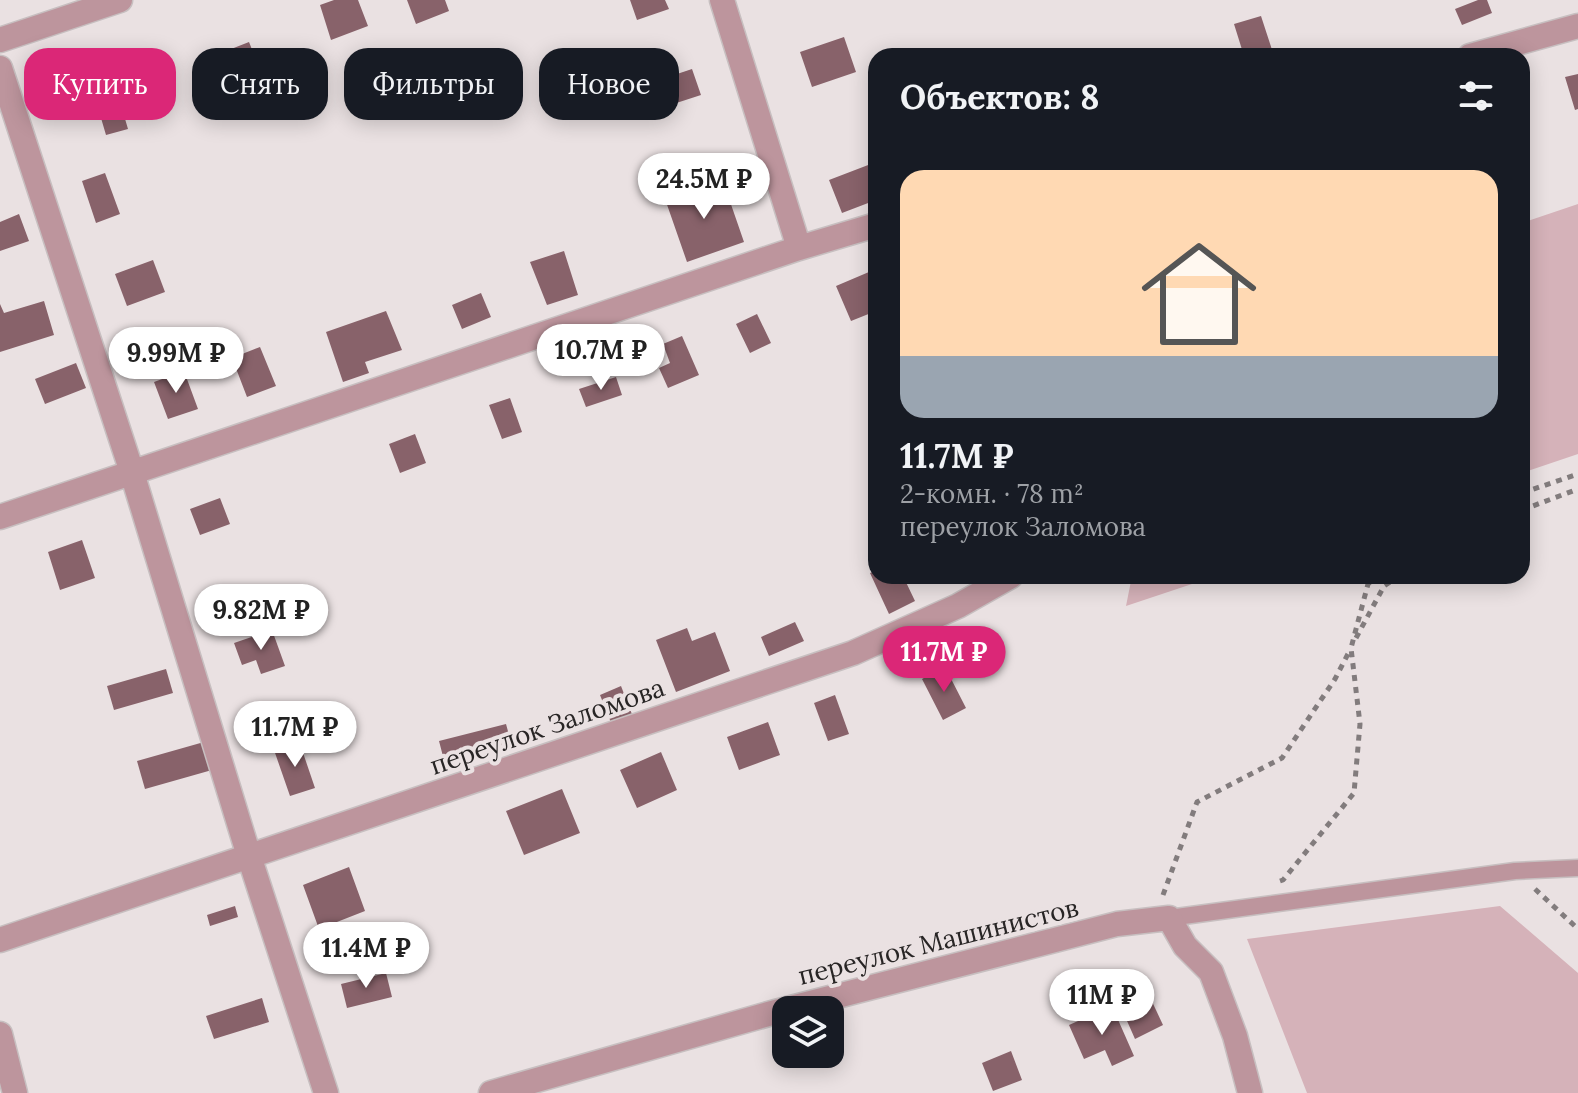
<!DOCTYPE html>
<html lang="ru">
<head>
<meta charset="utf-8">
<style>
	body { margin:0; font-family:Lora,serif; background:#242831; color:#f1f3f6; height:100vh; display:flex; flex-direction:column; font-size:30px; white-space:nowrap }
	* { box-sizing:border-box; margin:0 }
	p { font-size:26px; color:#9ea1a6 }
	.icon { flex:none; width:44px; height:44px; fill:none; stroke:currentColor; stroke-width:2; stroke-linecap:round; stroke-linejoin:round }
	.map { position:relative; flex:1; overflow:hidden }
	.drawer { position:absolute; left:868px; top:48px; width:662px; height:536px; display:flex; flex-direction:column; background:#171b24; border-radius:24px; box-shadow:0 4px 20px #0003 }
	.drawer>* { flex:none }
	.hud { position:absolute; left:24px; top:48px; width:724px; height:72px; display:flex; gap:16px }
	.fabs { position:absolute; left:772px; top:996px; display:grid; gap:16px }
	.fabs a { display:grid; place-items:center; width:72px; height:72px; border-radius:16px; background:#171b24; box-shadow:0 4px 20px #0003; font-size:40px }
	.price { position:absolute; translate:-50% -68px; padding:0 18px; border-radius:28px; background:#fff; color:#222; font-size:26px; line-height:52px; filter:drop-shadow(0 2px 4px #0008) }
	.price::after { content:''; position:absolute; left:50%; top:48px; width:24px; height:18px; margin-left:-12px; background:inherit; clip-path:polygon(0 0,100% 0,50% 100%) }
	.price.active { background:#db2777; color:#fff }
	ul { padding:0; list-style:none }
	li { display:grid; align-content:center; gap:16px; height:424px; padding:0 32px }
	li+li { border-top:2px solid #363941 }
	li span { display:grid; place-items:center; height:248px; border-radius:24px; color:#555 }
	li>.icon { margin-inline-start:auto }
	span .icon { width:144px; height:144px; fill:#fffc; stroke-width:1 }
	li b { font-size:34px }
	h2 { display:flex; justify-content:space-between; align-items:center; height:96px; padding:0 32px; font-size:34px }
	.pill { padding:0 28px; border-radius:24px; background:#171b24; box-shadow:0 4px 20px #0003; font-size:28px; line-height:72px }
	.pill.active { background:#db2777; color:#fff }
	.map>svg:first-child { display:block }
	.green { fill:#d5b2b9 }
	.building { fill:#88626a }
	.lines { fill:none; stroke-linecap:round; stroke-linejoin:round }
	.lane-casing { stroke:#c7bfc0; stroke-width:19 }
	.street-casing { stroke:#c7bfc0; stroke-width:27 }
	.path { stroke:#827c7d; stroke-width:5; stroke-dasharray:6 6; stroke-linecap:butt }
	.lane { stroke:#bd959d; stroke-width:16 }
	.street { stroke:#bd959d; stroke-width:24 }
	.labels { text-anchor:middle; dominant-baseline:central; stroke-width:8; stroke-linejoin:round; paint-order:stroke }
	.street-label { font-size:26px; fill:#282525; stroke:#eae1e2 }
</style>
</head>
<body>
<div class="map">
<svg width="1578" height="1093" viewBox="0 0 1578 1093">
	<rect width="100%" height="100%" fill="#eae1e2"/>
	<path class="green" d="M1578,204V454L1522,473V223Z
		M1132,576H1216L1126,606Z
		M1500,906L1578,973V1093H1307L1247,939Z"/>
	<path class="building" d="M334,0H358L368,26L331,40L320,5Z
		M407,0H445L449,11L416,24Z
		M630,0H665L669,9L637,20Z
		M1478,0H1487L1492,13L1462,25L1455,9Z
		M1261,16L1274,56H1244L1234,24Z
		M844,37L856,72L812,87L800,52Z
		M249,42L259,67L231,77L221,53Z
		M692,69L701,95L664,107L656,81Z
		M1578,74V109L1575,110L1565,77Z
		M113,78L128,129L106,135L91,84Z
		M876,162V200L842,213L829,180Z
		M105,173L120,214L96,223L82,181Z
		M699,184L703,194L725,187L744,242L687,262L664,196Z
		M19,214L29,241L0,251V222Z
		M564,251L578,295L547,305L530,262Z
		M153,260L165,292L127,306L115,274Z
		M876,269V311L851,321L836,286Z
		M481,293L491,317L462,329L452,305Z
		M44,301L54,335L0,352V304L4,313Z
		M386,311L402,350L365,362L369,373L343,382L326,332Z
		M757,314L771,343L750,353L736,324Z
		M682,336L699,375L668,388L659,368L670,363L663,344Z
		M260,347L276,386L247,397L232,358Z
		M76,363L86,388L45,404L35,379Z
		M184,371L198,409L168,419L154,382Z
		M616,377L622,395L586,407L579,389Z
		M510,398L522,432L502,439L489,405Z
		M415,434L426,463L400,473L389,444Z
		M220,498L230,524L200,535L190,509Z
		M82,540L95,578L60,590L48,552Z
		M876,571V576H903L915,601L889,614L870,573Z
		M795,622L804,641L769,656L761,637Z
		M687,628L692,641L715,632L730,671L676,692L656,640Z
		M272,630L285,666L261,674L256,660L242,665L234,643Z
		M945,667L966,708L943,720L922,679Z
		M166,669L173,693L114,710L107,686Z
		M621,686L635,722L614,730L600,695Z
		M835,695L849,734L828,741L814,703Z
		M768,722L780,755L739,770L727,737Z
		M506,724L512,746L445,764L439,741Z
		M299,741L315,788L290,796L274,750Z
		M204,742L212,770L145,789L137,761Z
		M661,752L677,790L637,808L620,770Z
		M562,789L580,833L524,855L506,811Z
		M349,867L365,911L319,929L303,885Z
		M235,906L238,917L210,926L207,915Z
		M386,973L392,997L347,1008L341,984Z
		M1148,993L1163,1025L1135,1039L1120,1005Z
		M262,998L269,1022L214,1039L206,1016Z
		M1112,1006L1134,1056L1112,1066L1105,1050L1084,1059L1069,1025Z
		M1011,1051L1022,1080L993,1091L982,1063Z"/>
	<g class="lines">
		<defs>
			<path id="lane" d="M1169,918L1515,871L1578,868"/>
			<path id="street" d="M722,0L799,248
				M0,40L120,0
				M1470,56L1578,26
				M0,68L129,463L249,856L326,1093
				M0,517L799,248L876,225
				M0,940L853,653L958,606L1011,576
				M0,1034L15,1093
				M491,1093L779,1011L1117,924L1169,918L1185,946L1211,972L1235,1036L1250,1093"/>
		</defs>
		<use href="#lane" class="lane-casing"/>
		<use href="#street" class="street-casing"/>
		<path class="path" d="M1522,493L1578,474
			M1522,510L1578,489
			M1356,638L1384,586L1399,576
			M1280,881L1283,880L1354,793L1360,724L1351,648L1368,584L1378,576
			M1535,889L1578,929
			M1163,895L1197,802L1282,758L1335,679L1350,650"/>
		<use href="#lane" class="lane"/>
		<use href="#street" class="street"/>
	</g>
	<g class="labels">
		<g class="street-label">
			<text transform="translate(547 726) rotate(-19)">переулок Заломова</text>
			<text transform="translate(938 941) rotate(-14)">переулок Машинистов</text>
		</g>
	</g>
</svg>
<div class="fabs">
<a><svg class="icon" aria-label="layers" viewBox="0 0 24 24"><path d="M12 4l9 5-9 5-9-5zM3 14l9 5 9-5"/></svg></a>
</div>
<b class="price" style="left:704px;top:221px">24.5M ₽</b>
<b class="price" style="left:601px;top:392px">10.7M ₽</b>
<b class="price" style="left:176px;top:395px">9.99M ₽</b>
<b class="price" style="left:261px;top:652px">9.82M ₽</b>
<b class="price active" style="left:944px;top:694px">11.7M ₽</b>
<b class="price" style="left:295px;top:769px">11.7M ₽</b>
<b class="price" style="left:366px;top:990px">11.4M ₽</b>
<b class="price" style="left:1102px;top:1037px">11M ₽</b>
<div class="hud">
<a class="pill active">Купить</a>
<a class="pill">Снять</a>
<a class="pill">Фильтры</a>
<a class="pill">Новое</a>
</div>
<section class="drawer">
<h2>Объектов: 8<svg class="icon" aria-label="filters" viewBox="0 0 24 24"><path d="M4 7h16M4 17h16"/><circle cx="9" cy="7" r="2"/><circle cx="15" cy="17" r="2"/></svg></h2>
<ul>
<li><span style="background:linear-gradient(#ffd9b3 75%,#9aa5b1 0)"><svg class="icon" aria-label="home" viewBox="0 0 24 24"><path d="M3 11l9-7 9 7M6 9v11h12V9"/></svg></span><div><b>11.7M ₽</b><p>2-комн. · 78 m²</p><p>переулок Заломова</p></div></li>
</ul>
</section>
</div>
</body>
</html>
